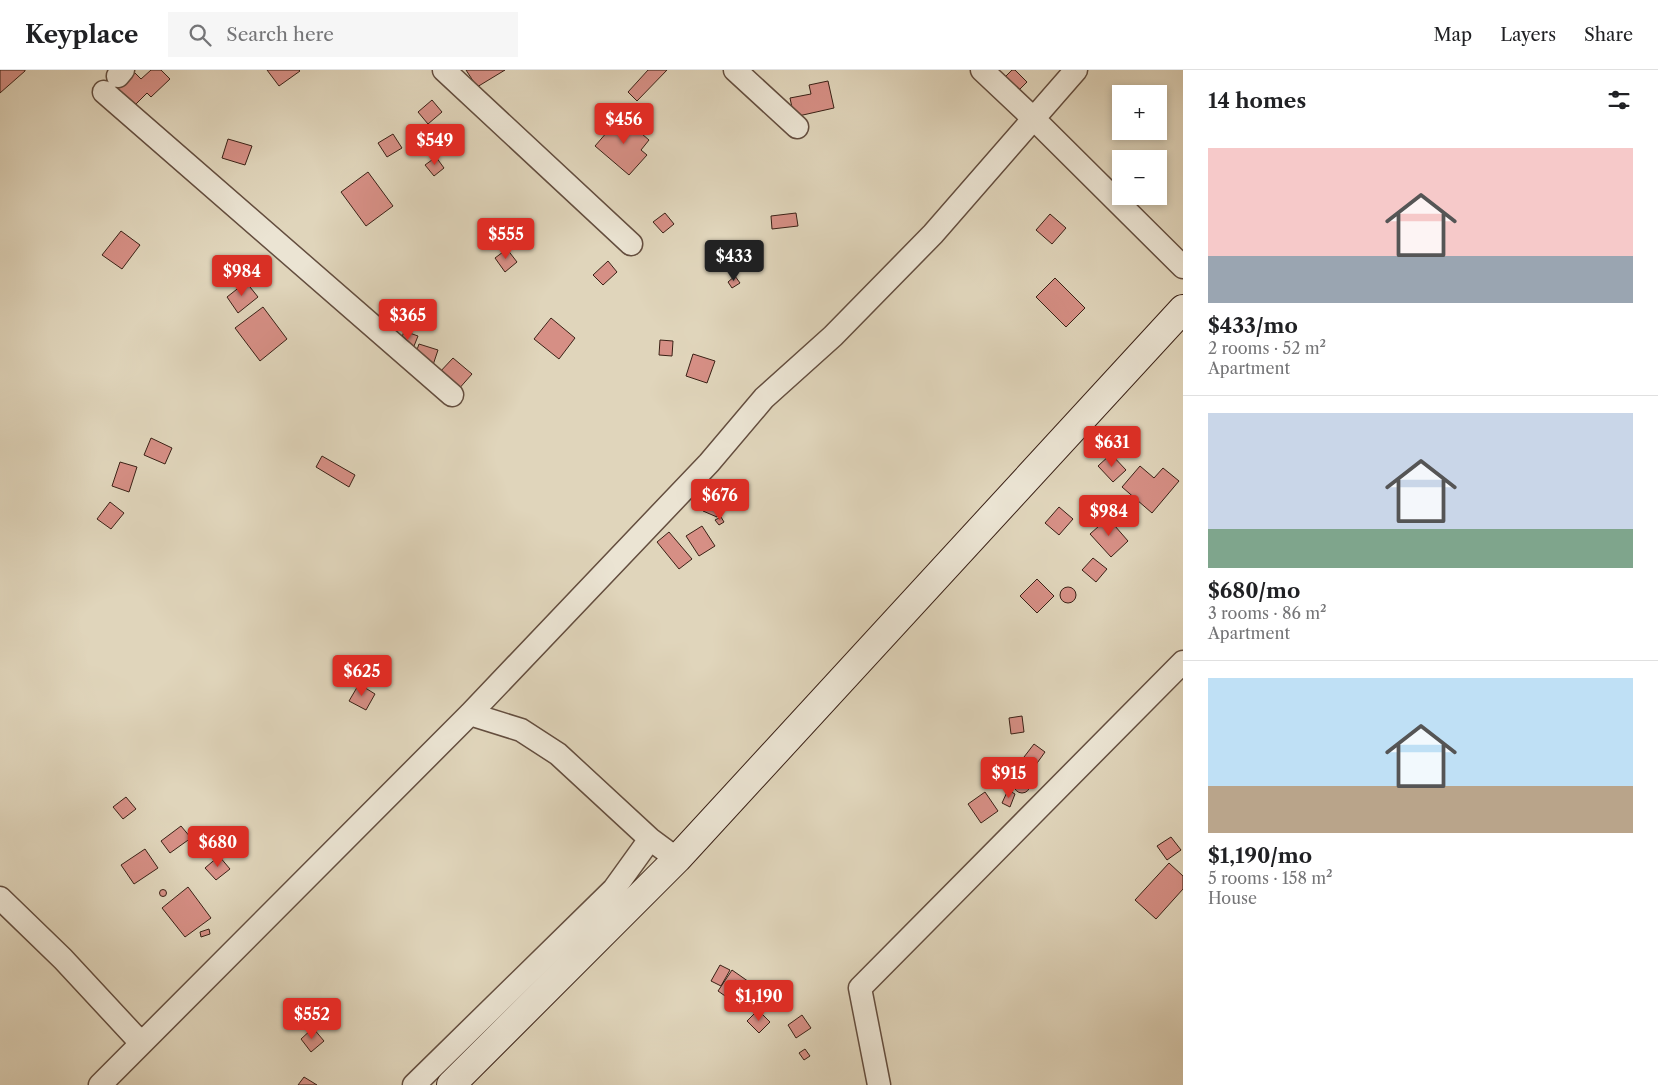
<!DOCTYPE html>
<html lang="en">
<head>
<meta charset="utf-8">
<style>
	body { margin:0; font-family:"Libre Caslon Text",serif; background:#f6f6f6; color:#202124; height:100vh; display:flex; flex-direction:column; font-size:19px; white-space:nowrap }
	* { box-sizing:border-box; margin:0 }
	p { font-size:16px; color:#757577 }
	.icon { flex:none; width:28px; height:28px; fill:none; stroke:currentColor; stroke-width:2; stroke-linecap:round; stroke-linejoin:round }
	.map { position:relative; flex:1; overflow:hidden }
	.sheet { display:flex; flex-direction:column; background:#fff; width:475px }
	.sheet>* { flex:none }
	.fabs { position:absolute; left:1112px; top:15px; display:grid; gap:10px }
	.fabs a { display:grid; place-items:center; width:55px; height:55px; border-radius:0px; background:#fff; box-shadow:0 2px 8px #0003; font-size:25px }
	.price { position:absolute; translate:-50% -42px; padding:0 11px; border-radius:5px; background:#d93025; color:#fff; font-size:16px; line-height:32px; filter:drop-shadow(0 1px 2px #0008) }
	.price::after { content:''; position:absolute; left:50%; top:30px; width:15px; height:11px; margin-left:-8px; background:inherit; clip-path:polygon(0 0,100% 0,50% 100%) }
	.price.on { background:#222; color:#fff }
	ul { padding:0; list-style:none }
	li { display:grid; align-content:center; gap:10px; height:265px; padding:0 25px }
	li+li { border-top:1px solid #e0e0e0 }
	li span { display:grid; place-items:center; height:155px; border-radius:0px; color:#555 }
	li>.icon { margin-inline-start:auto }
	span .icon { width:90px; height:90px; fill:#fffc; stroke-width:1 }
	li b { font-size:21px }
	h2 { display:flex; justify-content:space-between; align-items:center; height:60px; padding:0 25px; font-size:21px }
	header { display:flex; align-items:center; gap:30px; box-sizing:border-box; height:70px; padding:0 25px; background:#fff; border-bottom:1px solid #e0e0e0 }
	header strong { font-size:24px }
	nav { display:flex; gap:28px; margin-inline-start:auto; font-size:18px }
	.search { width:350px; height:45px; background:#f6f6f6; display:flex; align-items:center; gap:12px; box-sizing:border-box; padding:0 18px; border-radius:0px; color:#757577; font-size:19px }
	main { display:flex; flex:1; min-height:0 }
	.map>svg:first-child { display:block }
	.building { fill:#d68f85; stroke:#3a2116 }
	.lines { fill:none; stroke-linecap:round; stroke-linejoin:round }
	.street-casing { stroke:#644e3f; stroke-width:25 }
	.secondary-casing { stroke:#3a2116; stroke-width:30 }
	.street { stroke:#ebe4d3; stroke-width:22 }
	.secondary { stroke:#ebe4d3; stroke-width:28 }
</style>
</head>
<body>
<header>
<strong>Keyplace</strong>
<div class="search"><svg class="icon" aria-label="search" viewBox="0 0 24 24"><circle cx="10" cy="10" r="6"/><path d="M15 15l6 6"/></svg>Search here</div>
<nav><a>Map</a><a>Layers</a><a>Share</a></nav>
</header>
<main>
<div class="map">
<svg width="1183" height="1015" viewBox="0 0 1183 1015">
	<rect width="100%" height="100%" fill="#e0d5bb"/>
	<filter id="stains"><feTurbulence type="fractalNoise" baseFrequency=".004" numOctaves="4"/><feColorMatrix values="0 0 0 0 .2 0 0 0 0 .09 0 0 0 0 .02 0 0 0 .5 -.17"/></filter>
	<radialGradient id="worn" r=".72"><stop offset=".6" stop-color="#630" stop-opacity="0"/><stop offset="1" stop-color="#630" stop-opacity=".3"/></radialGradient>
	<path class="building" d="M0,0H25V1L0,23Z
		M132,0L141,9L151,0H161L170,9L151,27L147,23L131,39L109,16Z
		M267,0H299L300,1L279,16Z
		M466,0H505L477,17Z
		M648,0H667L637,31L628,22Z
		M1012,0H1015L1027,12L1018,21L1004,8Z
		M828,11L834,38L794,47L790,28L811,24L809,15Z
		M432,30L442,42L428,54L418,42Z
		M621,46L649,70L641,80L647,85L629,105L595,76Z
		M446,59L450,65L443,71L438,65Z
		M393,64L402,78L387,87L378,73Z
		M228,69L252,76L245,95L222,88Z
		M436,87L444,98L434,106L425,95Z
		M368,102L393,136L366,156L341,122Z
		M665,143L674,154L663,163L653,152Z
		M796,143L798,156L772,159L771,146Z
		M1050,144L1066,158L1052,174L1036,160Z
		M121,161L140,175L122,199L102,185Z
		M507,179L517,192L505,202L495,188Z
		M608,191L617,202L603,215L593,205Z
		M735,206L740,213L732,218L728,212Z
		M1055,208L1085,238L1066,257L1036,227Z
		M246,212L258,227L238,243L227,227Z
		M263,237L287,269L260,291L235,258Z
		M551,248L575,268L559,289L534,269Z
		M404,261L418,266L412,281L399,277Z
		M660,270L673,271L672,286L659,285Z
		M419,274L438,280L432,298L413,291Z
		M693,284L715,291L707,313L686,306Z
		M453,288L472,304L457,321L438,304Z
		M151,368L172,378L165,394L144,385Z
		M1111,384L1126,400L1113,412L1098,396Z
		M322,386L355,405L349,417L316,397Z
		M120,392L137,397L129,422L112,416Z
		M1140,396L1154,408L1163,398L1179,411L1152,443L1122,417Z
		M709,425L723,430L717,447L703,441Z
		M110,432L124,443L111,459L97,449Z
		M1059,437L1073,449L1059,465L1045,453Z
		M721,447L724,452L719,455L715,450Z
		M1108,448L1128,471L1111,487L1090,464Z
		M702,456L715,476L699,486L686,466Z
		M669,462L692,489L679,499L657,472Z
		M1093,488L1107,499L1096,512L1082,500Z
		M1037,509L1054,526L1037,543L1020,526Z
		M1060 525a8 8 0 1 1 16 0a8 8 0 1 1-16 0Z
		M359,614L375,624L366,640L349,631Z
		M1022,646L1024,662L1011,664L1009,648Z
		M1034,674L1045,682L1035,696L1024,687Z
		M1014 715a8 8 0 1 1 16 0a8 8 0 1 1-16 0Z
		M1008,720L1015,724L1010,737L1002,733Z
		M985,722L998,741L981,753L968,734Z
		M126,727L136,739L123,749L113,737Z
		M181,756L191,768L170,783L161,771Z
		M1171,767L1181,780L1167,790L1157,776Z
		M145,779L158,798L134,814L121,795Z
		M219,786L230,799L216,810L205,798Z
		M1169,793L1183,806V819L1156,849L1135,830Z
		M188,817L211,848L185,867L162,838Z
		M159.5 823a3.5 3.5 0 1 1 7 0a3.5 3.5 0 1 1-7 0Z
		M209,859L210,864L201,867L200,862Z
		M720,895L730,900L721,916L711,911Z
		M732,900L752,914L738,935L718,921Z
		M758,940L770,952L759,963L747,951Z
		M802,945L811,958L796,968L788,955Z
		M313,958L324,971L311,982L301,969Z
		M805,979L810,986L804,990L799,983Z
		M304,1007L317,1015H298Z"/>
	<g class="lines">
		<defs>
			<path id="street" d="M444,0L631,174
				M735,0L797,57
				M982,0L1034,49L1183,197
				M118,6L123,0
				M104,22L452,325
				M470,644L521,660L558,684L650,769L677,789
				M0,828L63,889L141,973
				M100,1015L470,644L709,393L764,328L833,266L933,164L1076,0
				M414,1015L614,819L650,769
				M879,1015L860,918L1183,592"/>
			<path id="secondary" d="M451,1015L677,789L1183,239"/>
		</defs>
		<use href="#street" class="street-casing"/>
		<use href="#secondary" class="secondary-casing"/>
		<use href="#street" class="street"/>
		<use href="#secondary" class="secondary"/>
	</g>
	<rect width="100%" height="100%" filter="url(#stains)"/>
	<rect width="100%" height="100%" fill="url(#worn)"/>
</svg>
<div class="fabs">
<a>+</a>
<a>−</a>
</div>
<b class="price" style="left:624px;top:75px">$456</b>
<b class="price" style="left:435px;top:96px">$549</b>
<b class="price" style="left:506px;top:190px">$555</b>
<b class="price on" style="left:734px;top:212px">$433</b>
<b class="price" style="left:242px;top:227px">$984</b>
<b class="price" style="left:408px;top:271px">$365</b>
<b class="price" style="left:1112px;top:398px">$631</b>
<b class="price" style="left:720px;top:451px">$676</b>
<b class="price" style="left:1109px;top:467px">$984</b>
<b class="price" style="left:362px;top:627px">$625</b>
<b class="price" style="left:1009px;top:729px">$915</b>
<b class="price" style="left:218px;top:798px">$680</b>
<b class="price" style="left:759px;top:952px">$1,190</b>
<b class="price" style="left:312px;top:970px">$552</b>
</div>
<section class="sheet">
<h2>14 homes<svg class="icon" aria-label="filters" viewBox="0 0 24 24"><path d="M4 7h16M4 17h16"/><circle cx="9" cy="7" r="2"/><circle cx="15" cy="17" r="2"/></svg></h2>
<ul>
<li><span style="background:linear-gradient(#f6c9c9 70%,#9aa5b1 0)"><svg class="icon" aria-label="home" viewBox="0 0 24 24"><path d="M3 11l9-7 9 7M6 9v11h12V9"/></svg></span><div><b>$433/mo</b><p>2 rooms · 52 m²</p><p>Apartment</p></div></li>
<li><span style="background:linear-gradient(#c9d6e8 75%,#7fa58c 0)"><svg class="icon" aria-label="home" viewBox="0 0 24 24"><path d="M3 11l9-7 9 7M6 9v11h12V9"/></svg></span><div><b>$680/mo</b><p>3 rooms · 86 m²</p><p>Apartment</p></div></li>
<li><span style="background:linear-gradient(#bfe0f5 70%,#b9a48a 0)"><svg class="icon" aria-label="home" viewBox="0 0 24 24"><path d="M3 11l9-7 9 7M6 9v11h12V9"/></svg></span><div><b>$1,190/mo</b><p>5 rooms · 158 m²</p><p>House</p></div></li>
</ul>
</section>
</main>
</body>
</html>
